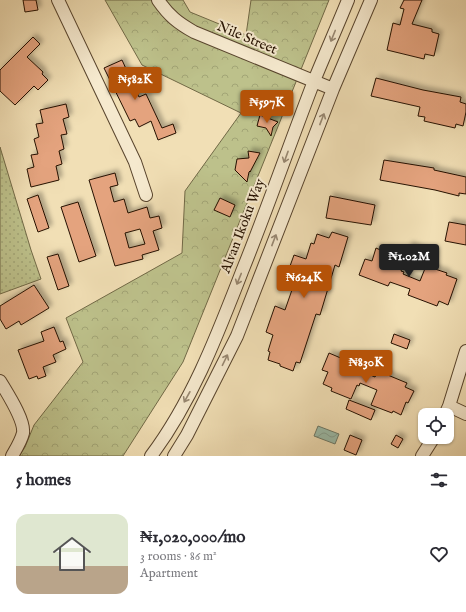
<!DOCTYPE html>
<html lang="en">
<head>
<meta charset="utf-8">
<style>
	body { margin:0; font-family:"IM FELL English",serif; background:#f2f2f3; color:#2b2b33; height:100vh; display:flex; flex-direction:column; font-size:15px; white-space:nowrap }
	* { box-sizing:border-box; margin:0 }
	p { font-size:13px; color:#7c7c81 }
	.icon { flex:none; width:22px; height:22px; fill:none; stroke:currentColor; stroke-width:2; stroke-linecap:round; stroke-linejoin:round }
	.map { position:relative; height:456px; overflow:hidden }
	.panel { display:flex; flex-direction:column; background:#fff; flex:1 }
	.panel>* { flex:none }
	.buttons { position:absolute; left:418px; top:408px; display:grid; gap:8px }
	.buttons a { display:grid; place-items:center; width:36px; height:36px; border-radius:8px; background:#fff; box-shadow:0 1px 3px #0004; font-size:20px }
	.price { position:absolute; translate:-50% -34px; padding:0 9px; border-radius:4px; background:#b45309; color:#fff; font-size:13px; line-height:26px; filter:drop-shadow(0 1px 2px #0008) }
	.price::after { content:''; position:absolute; left:50%; top:24px; width:12px; height:9px; margin-left:-6px; background:inherit; clip-path:polygon(0 0,100% 0,50% 100%) }
	.price.on { background:#222; color:#fff }
	ul { padding:0; list-style:none }
	li { display:flex; align-items:center; gap:12px; height:100px; padding:0 16px }
	li+li { border-top:1px solid #e1e1e2 }
	li span { display:grid; place-items:center; flex:none; width:112px; height:80px; border-radius:12px; color:#555 }
	li>.icon { margin-inline-start:auto }
	span .icon { width:48px; height:48px; fill:#fffc; stroke-width:1 }
	li b { font-size:17px }
	h2 { display:flex; justify-content:space-between; align-items:center; height:48px; padding:0 16px; font-size:17px }
	.map>svg:first-child { display:block }
	.grass { fill:url(#grass-dots); stroke:#716946 }
	.forest { fill:url(#forest-crowns); stroke:#716946 }
	.water { fill:url(#water-waves); stroke:#6c7867 }
	.building { fill:#e4a37e; stroke:#251100; fill-rule:evenodd; filter:url(#shadow) }
	.lines { fill:none; stroke-linecap:round; stroke-linejoin:round }
	.minor-casing { stroke:#58442d; stroke-width:14 }
	.minor { stroke:#f6eacf; stroke-width:12 }
	.oneway { stroke:#988872 }
	.labels { text-anchor:middle; dominant-baseline:central; stroke-width:4; stroke-linejoin:round; paint-order:stroke }
	.street-label { font-size:14px; fill:#251100; stroke:#f6eacf }
</style>
</head>
<body>
<div class="map">
<svg width="466" height="456" viewBox="0 0 466 456">
	<defs>
		<pattern id="grass-dots" width="8" height="8" patternUnits="userSpaceOnUse"><rect width="8" height="8" fill="#bdc18b"/><path d="M2 2h.1M6 6h.1" fill="none" stroke="#a2a576" stroke-width="1.8" stroke-linecap="round"/></pattern>
		<pattern id="forest-crowns" width="20" height="18" patternUnits="userSpaceOnUse"><rect width="20" height="18" fill="#bdc18b"/><path d="M2 6a3 3 0 1 1 6 0M12 15a3 3 0 1 1 6 0" fill="none" stroke="#a2a576"/></pattern>
		<pattern id="water-waves" width="16" height="10" patternUnits="userSpaceOnUse"><rect width="16" height="10" fill="#9bbdab"/><path d="M0 5q4-4 8 0t8 0" fill="none" stroke="#85a191"/></pattern>
		<filter id="shadow"><feDropShadow dx="3.5" dy="-3.5" stdDeviation="2" flood-color="#0004"/></filter>
	</defs>
	<rect width="100%" height="100%" fill="#f1dfb5"/>
	<filter id="stains"><feTurbulence type="fractalNoise" baseFrequency=".005" numOctaves="4"/><feColorMatrix values="0 0 0 0 .2 0 0 0 0 .09 0 0 0 0 .02 0 0 0 .5 -.17"/></filter>
	<radialGradient id="worn" r=".72"><stop offset=".6" stop-color="#630" stop-opacity="0"/><stop offset="1" stop-color="#630" stop-opacity=".3"/></radialGradient>
	<path class="grass" d="M0,147L31,250L41,279L0,294Z"/>
	<path class="forest" d="M105,0H183L190,12L246,35L251,0H329L183,362L123,456H19L25,447L34,425L83,362L66,318L182,253L185,191L241,113L142,65Z"/>
	<path class="water" d="M318,426L339,434L335,444L314,436Z"/>
	<path class="building" d="M23,0H36L38,10L25,12Z
		M404,0H422L412,24L432,29V32L439,34L434,56L425,54L424,59L387,50L393,23L400,25L404,9L400,8Z
		M33,37L40,44L27,57L43,72L42,74L48,80L38,90L34,86L15,105L0,91V70Z
		M122,60L139,97L146,94L162,128L173,124L176,133L158,140L151,121L139,127L135,119L130,121L104,68Z
		M376,78L423,90L461,97L460,102L466,104V112L463,126L456,124L455,128L424,121L425,117L418,116L420,107L371,96Z
		M66,104L69,117L63,119L67,134L61,135L64,149L59,151L62,164L56,166L59,180L31,187L27,169L34,167L31,155L38,154L34,139L39,137L36,124L43,123L40,110Z
		M260,115L278,122L273,127L271,136L266,128L257,126Z
		M248,151L260,153L250,172V171L249,172L247,182L235,170L237,159L249,158Z
		M384,160L434,168V170L466,177V194L459,193V196L435,190L380,180Z
		M115,173L118,185L110,187L114,202L124,199L128,213L147,207L150,218L159,216L162,228L153,231L159,250L142,255L143,259L115,266L89,180ZM140,229L145,244L129,248L125,233Z
		M38,195L49,228L38,232L27,199Z
		M330,196L375,205L371,225L326,218Z
		M220,198L235,205L230,217L214,210Z
		M78,202L96,256L79,262L61,207Z
		M449,222L466,225V245L445,241Z
		M332,232L348,237L339,267L335,265L320,315L316,314L300,363L296,362L293,371L280,366V364L268,360L270,352L268,351L273,335L266,332L275,306L285,310L294,284L285,280L294,255L306,259L311,243L314,244L317,234L329,238Z
		M409,245L434,255L430,265L405,255Z
		M376,248L385,252L386,249L406,257L401,271L404,272L403,274L420,281L426,266L447,273L446,275L457,279L448,305L439,301L437,306L408,295L410,289L390,282L388,286L359,275L365,259L372,261Z
		M58,254L69,286L58,290L47,257Z
		M34,285L49,308L21,325L19,321L6,329L0,319V306Z
		M54,327L60,342L63,341L66,349L53,355L56,362L43,367L46,376L38,379L37,376L29,379L18,350L44,341L41,332Z
		M394,334L410,340L407,349L391,343Z
		M329,353L357,365L356,369L375,377L378,371L407,383L405,387L414,391L408,403L406,402L401,415L393,411L392,413L371,405L377,390L360,383L359,386L357,385L351,399L331,391L332,388L323,384L328,372L322,370Z
		M349,400L375,410L371,420L346,409Z
		M350,435L362,440L356,455L344,450Z
		M396,435L403,439L398,448L391,444Z"/>
	<g class="lines">
		<defs>
			<path id="minor" d="M58,0L135,162L146,195
				M158,0C169,16 178,23 194,32L333,89
				M0,381C7,393 25,420 23,433C21,441 16,449 12,456
				M449,406L466,414
				M445,415L449,406L466,351
				M151,456C193,400 218,333 243,269C268,207 290,143 314,81C325,54 337,27 348,0
				M174,456L187,435L237,336L333,89L371,0
				M422,456L434,437"/>
		</defs>
		<use href="#minor" class="minor-casing"/>
		<use href="#minor" class="minor"/>
	</g>
	<defs><path id="oneway-shaft" d="M-6 0H5M1.5-3L5.5 0L1.5 3" fill="none" stroke-width="1.6" stroke-linecap="round" stroke-linejoin="round"/></defs>
	<g class="oneway">
		<use href="#oneway-shaft" transform="translate(333 36) rotate(112)"/>
		<use href="#oneway-shaft" transform="translate(322 119) rotate(-69)"/>
		<use href="#oneway-shaft" transform="translate(286 157) rotate(110)"/>
		<use href="#oneway-shaft" transform="translate(274 240) rotate(-69)"/>
		<use href="#oneway-shaft" transform="translate(239 279) rotate(112)"/>
		<use href="#oneway-shaft" transform="translate(225 360) rotate(-64)"/>
		<use href="#oneway-shaft" transform="translate(187 397) rotate(119)"/>
	</g>
	<g class="labels">
		<g class="street-label">
			<text transform="translate(247 38) rotate(23)">Nile Street</text>
			<text transform="translate(243 226) rotate(-69)">Alvan Ikoku Way</text>
		</g>
	</g>
	<rect width="100%" height="100%" filter="url(#stains)"/>
	<rect width="100%" height="100%" fill="url(#worn)"/>
</svg>
<div class="buttons">
<a><svg class="icon" aria-label="locate" viewBox="0 0 24 24"><circle cx="12" cy="12" r="6"/><path d="M12 2v4M12 18v4M2 12h4M18 12h4"/></svg></a>
</div>
<b class="price" style="left:135px;top:101px">₦582K</b>
<b class="price" style="left:267px;top:124px">₦597K</b>
<b class="price on" style="left:409px;top:278px">₦1.02M</b>
<b class="price" style="left:304px;top:299px">₦624K</b>
<b class="price" style="left:366px;top:384px">₦830K</b>
</div>
<section class="panel">
<h2>5 homes<svg class="icon" aria-label="filters" viewBox="0 0 24 24"><path d="M4 7h16M4 17h16"/><circle cx="9" cy="7" r="2"/><circle cx="15" cy="17" r="2"/></svg></h2>
<ul>
<li><span style="background:linear-gradient(#dfe7d0 65%,#b9a48a 0)"><svg class="icon" aria-label="home" viewBox="0 0 24 24"><path d="M3 11l9-7 9 7M6 9v11h12V9"/></svg></span><div><b>₦1,020,000/mo</b><p>3 rooms · 86 m²</p><p>Apartment</p></div><svg class="icon" aria-label="heart" viewBox="0 0 24 24"><path d="M12 20l-8-8c-3-5 5-10 8-4 3-6 11-1 8 4z"/></svg></li>
</ul>
</section>
</body>
</html>
